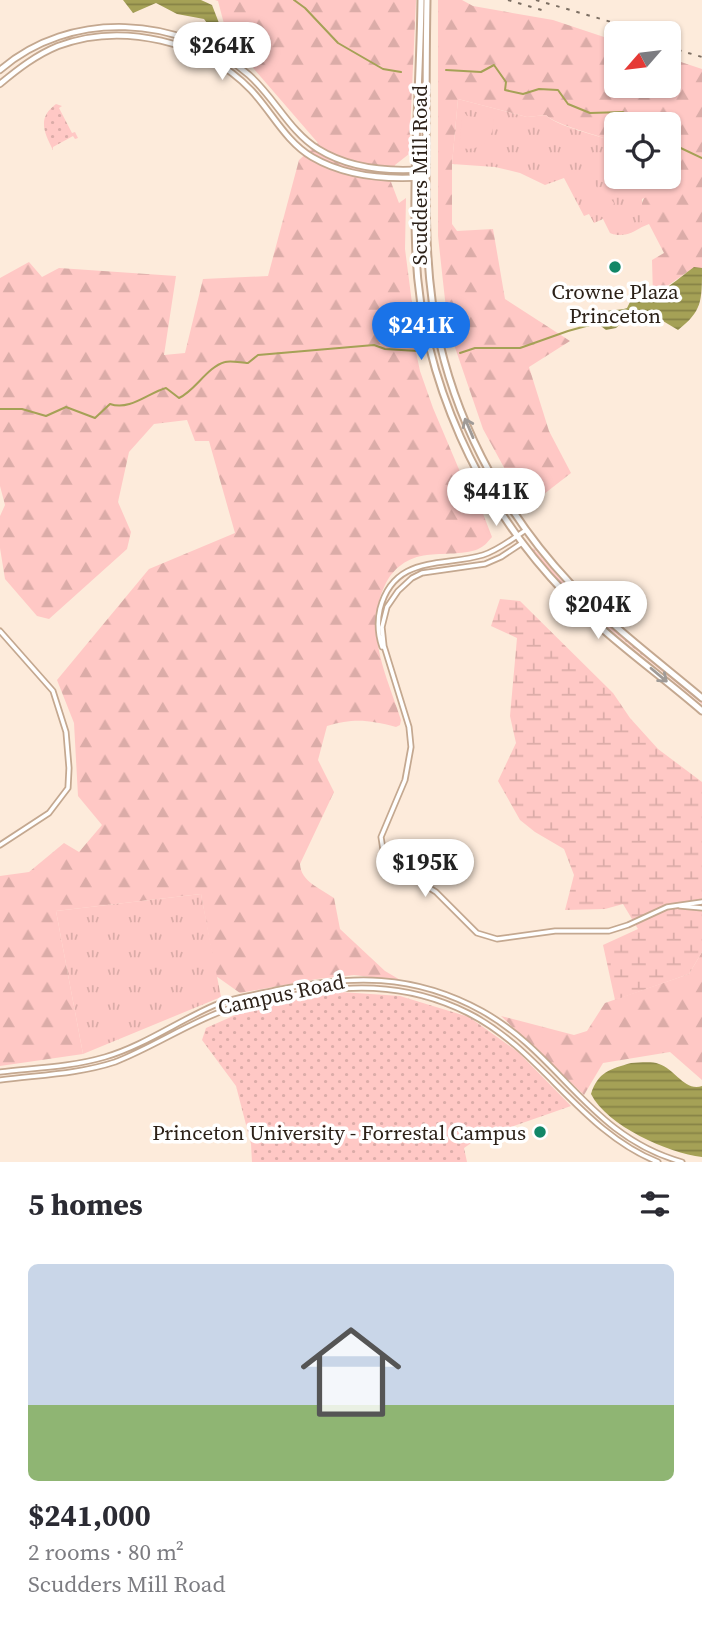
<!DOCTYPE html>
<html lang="en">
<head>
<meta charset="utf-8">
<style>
	body { margin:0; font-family:"Source Serif 4",serif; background:#f2f2f3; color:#2b2b33; height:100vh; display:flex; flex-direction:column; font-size:26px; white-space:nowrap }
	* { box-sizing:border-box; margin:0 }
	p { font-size:23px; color:#7c7c81 }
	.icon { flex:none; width:38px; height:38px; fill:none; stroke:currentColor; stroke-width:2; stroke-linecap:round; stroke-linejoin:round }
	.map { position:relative; height:1162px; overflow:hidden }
	.sheet { display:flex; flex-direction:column; background:#fff; flex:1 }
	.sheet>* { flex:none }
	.needle { width:46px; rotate:242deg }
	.buttons { position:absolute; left:604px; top:21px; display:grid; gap:14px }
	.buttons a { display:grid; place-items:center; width:77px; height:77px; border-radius:10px; background:#fff; box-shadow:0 2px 5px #0004; font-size:35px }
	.price { position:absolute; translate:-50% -60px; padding:0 16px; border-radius:24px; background:#fff; color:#222; font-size:23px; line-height:46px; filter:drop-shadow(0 2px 4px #0008) }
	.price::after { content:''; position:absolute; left:50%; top:42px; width:21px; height:16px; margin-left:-10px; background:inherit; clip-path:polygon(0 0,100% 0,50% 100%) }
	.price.on { background:#1a73e8; color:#fff }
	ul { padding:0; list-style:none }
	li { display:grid; align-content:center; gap:14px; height:371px; padding:0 28px }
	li+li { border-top:2px solid #e1e1e2 }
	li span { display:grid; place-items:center; height:217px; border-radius:10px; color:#555 }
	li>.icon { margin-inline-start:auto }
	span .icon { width:126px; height:126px; fill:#fffc; stroke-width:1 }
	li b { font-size:30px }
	h2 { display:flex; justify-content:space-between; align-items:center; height:84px; padding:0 28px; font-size:30px }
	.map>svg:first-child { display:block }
	.grass { fill:url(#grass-dots) }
	.forest { fill:url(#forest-firs) }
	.wetland { fill:url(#wetland-marsh) }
	.park { fill:url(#park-tufts) }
	.garden { fill:#ffc8c5 }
	.water { fill:url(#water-rules) }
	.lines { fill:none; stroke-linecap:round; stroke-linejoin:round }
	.stream { stroke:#a5a156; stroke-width:2 }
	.minor-casing { stroke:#c4a890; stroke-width:7 }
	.tertiary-casing { stroke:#c4a890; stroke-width:8 }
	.secondary-casing { stroke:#c4a890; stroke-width:9 }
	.minor { stroke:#fff; stroke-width:3.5 }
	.tertiary { stroke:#fff; stroke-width:4.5 }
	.secondary { stroke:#fff; stroke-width:5 }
	.rail { stroke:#7c6f63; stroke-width:2; stroke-dasharray:3.5 7; stroke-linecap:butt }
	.oneway { stroke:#a09b97 }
	.poi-dot { fill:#128767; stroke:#fff; stroke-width:2.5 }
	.labels { text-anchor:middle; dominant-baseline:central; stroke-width:7; stroke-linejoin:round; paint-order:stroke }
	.street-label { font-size:21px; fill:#2c2118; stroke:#fff }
	.poi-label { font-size:21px; fill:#2c2118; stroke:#fff }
</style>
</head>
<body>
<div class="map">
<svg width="702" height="1162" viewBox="0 0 702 1162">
	<defs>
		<pattern id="grass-dots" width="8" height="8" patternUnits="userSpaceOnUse" patternTransform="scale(1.75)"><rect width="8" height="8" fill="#ffc8c5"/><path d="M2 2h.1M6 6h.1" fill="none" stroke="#dbaca8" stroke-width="1.8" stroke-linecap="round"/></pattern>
		<pattern id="forest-firs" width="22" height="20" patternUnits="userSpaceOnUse" patternTransform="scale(1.75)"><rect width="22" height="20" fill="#ffc8c5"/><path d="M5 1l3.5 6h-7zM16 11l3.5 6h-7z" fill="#dbaca8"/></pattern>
		<pattern id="wetland-marsh" width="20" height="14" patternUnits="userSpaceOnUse" patternTransform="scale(1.75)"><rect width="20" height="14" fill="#ffc8c5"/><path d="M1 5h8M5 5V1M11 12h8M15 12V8" fill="none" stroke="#dbaca8"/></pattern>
		<pattern id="park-tufts" width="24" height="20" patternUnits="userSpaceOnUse" patternTransform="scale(1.75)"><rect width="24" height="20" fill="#ffc8c5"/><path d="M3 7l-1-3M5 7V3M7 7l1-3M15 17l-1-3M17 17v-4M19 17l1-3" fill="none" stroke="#dbaca8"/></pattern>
		<pattern id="water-rules" width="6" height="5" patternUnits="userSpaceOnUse" patternTransform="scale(1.75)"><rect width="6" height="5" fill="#a5a156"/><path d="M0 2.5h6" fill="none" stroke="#878346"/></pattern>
	</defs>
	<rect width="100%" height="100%" fill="#fdebdb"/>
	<path class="grass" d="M56,104L62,106L59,108L72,133L75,132L78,138L75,139L73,136L53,147V150C44,132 37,118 56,104Z
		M533,548L571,591L702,702V704L599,620L561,584L532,549Z
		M341,992L400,996L469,1017L518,1052L571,1106L477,1139L464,1148L467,1162H252L251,1144L236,1086L202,1040L206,1028L249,1009Z"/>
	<path class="forest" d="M215,0H416L409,154L395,165L391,182L399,203L406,198L405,249L412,303L410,315L411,329L420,371L433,408L469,493L482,511L492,537C489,540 485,546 480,548C469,555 440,553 427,555C408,557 393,568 385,585C363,630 387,676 401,720L400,725L396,727C369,720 354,718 327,726L318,760L334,792L300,864C301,882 320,888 334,898L340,929L385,971L402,981L354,975L317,979L240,993L216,976L201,894L56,911L83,1054L0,1066V876L29,872L64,843L79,852L102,825L78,796L74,723L57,680L149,569L235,533L209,441H195L187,420L154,424L129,452L118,502L131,532L127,549L49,619L37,616L5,579L0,548V516L5,505L0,486V278L29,262L42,277L59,268L176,276L164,355L185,353L203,279L268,276L299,160L318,143L228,39L218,1Z
		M438,0H462L473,6L553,20L616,41V86H668L669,58L702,69V268H693L653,296L652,260L664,253L649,224L642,227C638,191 647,202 659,177H668V124H616V142C601,136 555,125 546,115L527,117L458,99L452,164V224L457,231L493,229L505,299L570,341L529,367L549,431L571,473L526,508L483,429L448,327L438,236Z
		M702,952V1080L670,1052L603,1063L584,1095L501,1016L574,1035L587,1031L605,1003L689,974Z"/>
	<path class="wetland" d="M500,599L520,601L613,693L630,718L658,749L702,782V952L689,974L615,1000L603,945L638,929L623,904L605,909L565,910L574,875L564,849L535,832L520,820L498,781L516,743L510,716L517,638L491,626Z"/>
	<path class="park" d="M458,99L527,117L546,115C555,126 600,136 616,142V177L659,178L652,195L642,199V227C632,233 622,238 610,233L603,219L594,223L589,214L584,216L564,178L545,185L520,173L495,167L452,164Z
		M201,894L221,997L83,1054L56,911Z"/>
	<path class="garden" d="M464,112L467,116L494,119C494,141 480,152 459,148L462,120L459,115Z
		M586,167L589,168L597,188L606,186L608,196L614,203L613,206L594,216L591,215L588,206L581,196L574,197L572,188L566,180L567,176Z"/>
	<path class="water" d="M123,0H201L212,5L224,36L214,42L215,34L204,19L177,14L156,3L133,13Z
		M694,267L702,268C702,302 702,311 678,330L663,321L646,323L635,318L625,320L616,328L606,330L593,320C603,307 614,312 627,308L630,302C651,304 676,280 694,267Z
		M631,1063C639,1063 651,1061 659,1064C675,1069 685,1092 702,1086V1157C668,1153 607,1126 591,1094C598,1072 610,1069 631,1063Z"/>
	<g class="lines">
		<path class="stream" d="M294,0L305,8L338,43L383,69L401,72
			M446,70L481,72L494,65L506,82L505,90L523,94L539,89L558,90L568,104L590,113L623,112L640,124
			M668,142L702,158
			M460,353L475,348H520L568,331L597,323
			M0,409H22L46,416L66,407L95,418L110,404C130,411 148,393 166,388L179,398C195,391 207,367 225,362C231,360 242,363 248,363L258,355L374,345L385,349L418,351"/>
		<defs>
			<path id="minor" d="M522,543L501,557L485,564L422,573L412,578L398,591L387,607L382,627L384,646L409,727L411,747L405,780L381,837L384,856L391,864L436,892L477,933L497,939L555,931H609L628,925L667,907L702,902
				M0,631L53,691L66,732L69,768L68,788L49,813L0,845
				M382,647C378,635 377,622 380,609C394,554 443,567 483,555C499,550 513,538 526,530
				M680,906L702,908
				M0,1072C34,1068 71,1067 105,1057C143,1046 178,1021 215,1005C234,997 256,995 276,990C351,975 413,973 482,1011C561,1055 589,1136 682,1162
				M0,1080C38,1075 79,1074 115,1062C151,1048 184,1026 220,1012C238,1004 258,1002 277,998C344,984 404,981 468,1013C542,1050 580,1131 658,1162"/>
			<path id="tertiary" d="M0,70C70,9 181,15 249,75C274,97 290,132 318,149C350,169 389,172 426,169
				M0,84C18,69 36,55 58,46C122,22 204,41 251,90C271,111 286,142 312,157C346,177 386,180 426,177"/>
			<path id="secondary" d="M421,0C420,85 412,170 416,255C422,379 479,504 565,593C606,637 657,672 702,711
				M427,0C426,55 426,110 426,164C426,224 426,285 440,344C461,433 508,517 570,583C610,625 658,661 702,698"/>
		</defs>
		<use href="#minor" class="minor-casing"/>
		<use href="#tertiary" class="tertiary-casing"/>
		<use href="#secondary" class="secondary-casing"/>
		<use href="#minor" class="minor"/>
		<use href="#tertiary" class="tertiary"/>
		<use href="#secondary" class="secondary"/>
		<path class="rail" d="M508,0L545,11
			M536,0L649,33
			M668,47L702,57"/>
	</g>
	<defs><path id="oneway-shaft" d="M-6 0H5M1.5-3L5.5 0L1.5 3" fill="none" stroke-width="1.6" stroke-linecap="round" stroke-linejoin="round" transform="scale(1.75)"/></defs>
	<g class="oneway">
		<use href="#oneway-shaft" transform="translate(469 428) rotate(-113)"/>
		<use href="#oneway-shaft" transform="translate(659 675) rotate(40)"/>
	</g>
	<g class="poi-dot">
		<circle cx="615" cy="267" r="7"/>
		<circle cx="540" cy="1132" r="7"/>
	</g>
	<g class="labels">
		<g class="street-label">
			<text transform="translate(419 175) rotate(-90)">Scudders Mill Road</text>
			<text transform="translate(281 994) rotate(-12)">Campus Road</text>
		</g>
		<g class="poi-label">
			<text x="615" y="291">Crowne Plaza<tspan x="615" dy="24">Princeton</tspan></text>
			<text x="526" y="1132" text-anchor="end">Princeton University - Forrestal Campus</text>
		</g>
	</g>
</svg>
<div class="buttons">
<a><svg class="needle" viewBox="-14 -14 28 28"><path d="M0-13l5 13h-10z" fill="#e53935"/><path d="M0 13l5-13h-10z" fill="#7c7c81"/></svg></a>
<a><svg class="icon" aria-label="locate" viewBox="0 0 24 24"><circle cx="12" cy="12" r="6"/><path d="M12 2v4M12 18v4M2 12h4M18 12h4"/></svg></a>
</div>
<b class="price" style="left:222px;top:82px">$264K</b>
<b class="price on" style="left:421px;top:362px">$241K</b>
<b class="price" style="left:496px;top:528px">$441K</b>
<b class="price" style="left:598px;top:641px">$204K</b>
<b class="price" style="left:425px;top:899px">$195K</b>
</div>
<section class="sheet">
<h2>5 homes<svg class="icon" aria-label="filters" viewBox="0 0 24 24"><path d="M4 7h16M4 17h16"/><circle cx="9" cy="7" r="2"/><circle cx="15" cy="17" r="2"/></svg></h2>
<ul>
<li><span style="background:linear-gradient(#c9d6e8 65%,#8fb573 0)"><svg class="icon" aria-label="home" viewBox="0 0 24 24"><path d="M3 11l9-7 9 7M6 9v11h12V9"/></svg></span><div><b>$241,000</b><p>2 rooms · 80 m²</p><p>Scudders Mill Road</p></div></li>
</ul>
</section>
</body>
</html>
